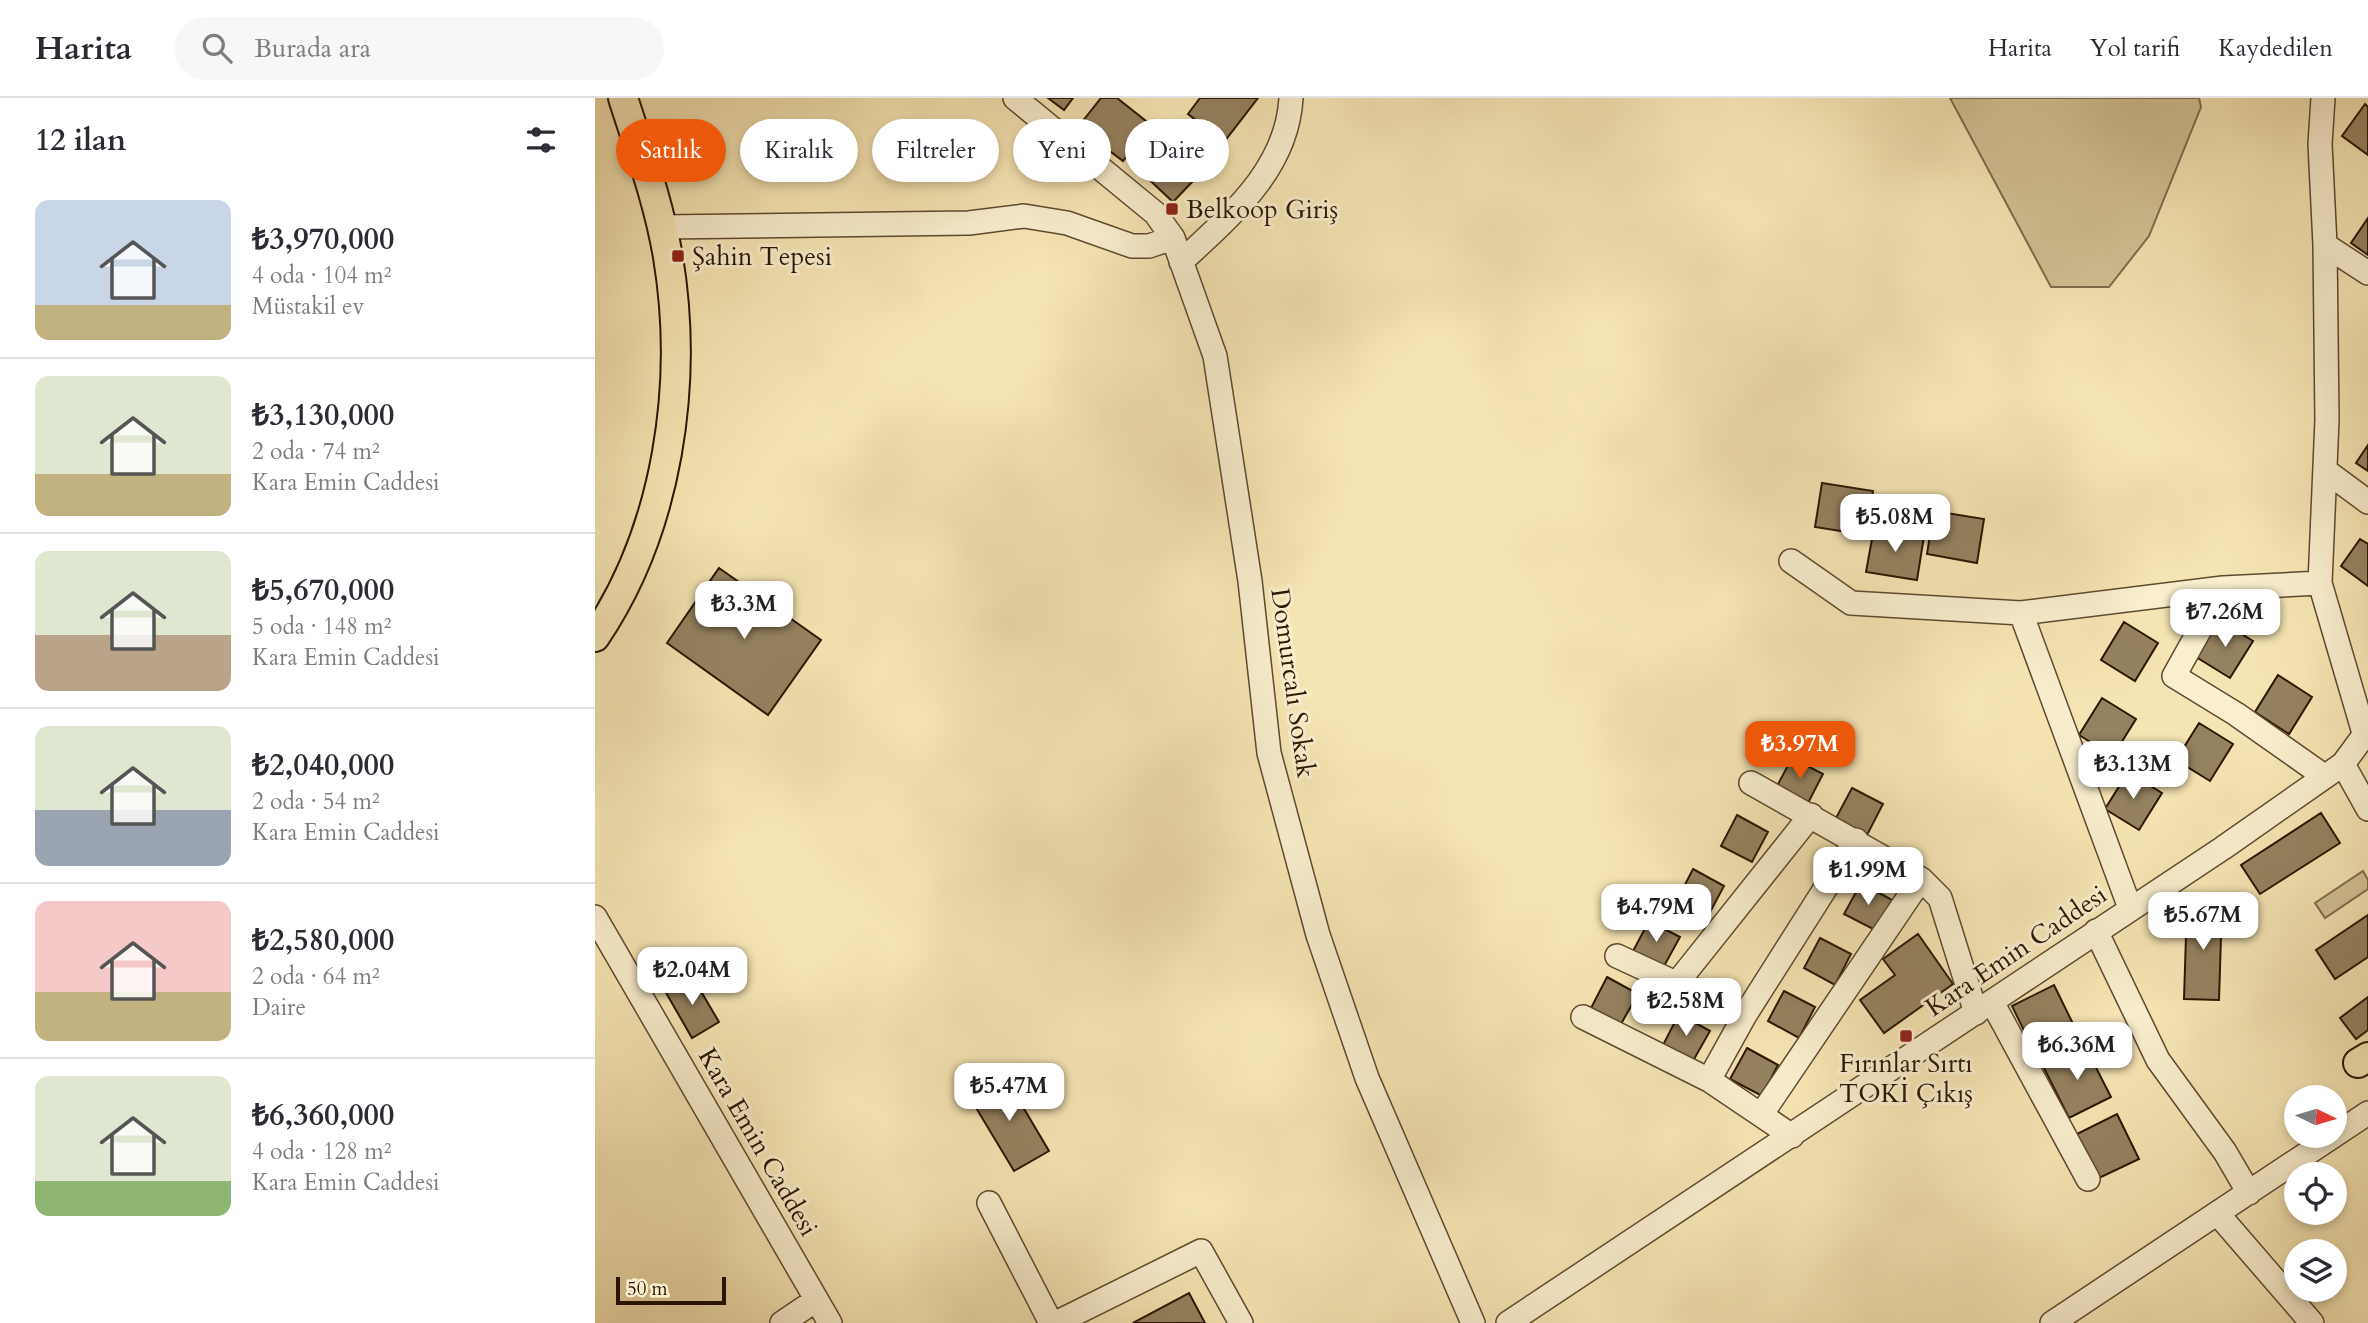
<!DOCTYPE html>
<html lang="tr">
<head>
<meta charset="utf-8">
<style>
	body { margin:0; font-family:Cardo,serif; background:#f7f7f7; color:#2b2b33; height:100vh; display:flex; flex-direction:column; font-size:26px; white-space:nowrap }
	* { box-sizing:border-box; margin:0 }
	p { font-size:23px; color:#7c7c81 }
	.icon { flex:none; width:38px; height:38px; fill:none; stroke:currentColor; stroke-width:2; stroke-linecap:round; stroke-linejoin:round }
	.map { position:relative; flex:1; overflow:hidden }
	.panel { display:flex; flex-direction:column; background:#fff; width:595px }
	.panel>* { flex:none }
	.guide { position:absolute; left:21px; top:21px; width:665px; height:63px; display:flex; gap:14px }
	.needle { width:46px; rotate:95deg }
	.fabs { position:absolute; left:1689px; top:987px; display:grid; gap:14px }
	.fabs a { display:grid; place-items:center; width:63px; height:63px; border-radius:50%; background:#fff; box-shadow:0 4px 10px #0003; font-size:35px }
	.scale { position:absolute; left:21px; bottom:18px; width:110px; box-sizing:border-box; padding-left:7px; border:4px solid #2b1604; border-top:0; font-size:19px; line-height:24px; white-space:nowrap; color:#2b1604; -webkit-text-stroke:5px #f9eece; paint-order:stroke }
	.price { position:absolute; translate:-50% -60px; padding:0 16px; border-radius:14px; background:#fff; color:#222; font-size:23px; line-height:46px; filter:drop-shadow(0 2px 4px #0008) }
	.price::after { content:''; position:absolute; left:50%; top:42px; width:21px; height:16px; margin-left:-10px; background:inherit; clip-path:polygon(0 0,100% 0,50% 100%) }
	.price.active { background:#ea580c; color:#fff }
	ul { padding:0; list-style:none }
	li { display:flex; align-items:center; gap:21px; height:175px; padding:0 35px }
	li+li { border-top:2px solid #e1e1e2 }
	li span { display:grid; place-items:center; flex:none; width:196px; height:140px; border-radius:14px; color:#555 }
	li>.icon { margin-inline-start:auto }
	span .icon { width:84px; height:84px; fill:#fffc; stroke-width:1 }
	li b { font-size:30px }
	h2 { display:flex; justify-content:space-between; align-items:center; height:84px; padding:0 35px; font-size:30px }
	.tag { padding:0 24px; border-radius:32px; background:#fff; box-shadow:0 4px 10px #0003; font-size:24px; line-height:63px }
	.tag.active { background:#ea580c; color:#fff }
	header { display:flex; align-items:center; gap:42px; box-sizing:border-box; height:98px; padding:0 35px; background:#fff; border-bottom:2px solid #e1e1e2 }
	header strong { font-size:33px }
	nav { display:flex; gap:38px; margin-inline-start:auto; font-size:24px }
	.search { width:490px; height:63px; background:#f7f7f7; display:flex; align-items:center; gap:18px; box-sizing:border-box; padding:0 24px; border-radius:38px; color:#7c7c81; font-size:26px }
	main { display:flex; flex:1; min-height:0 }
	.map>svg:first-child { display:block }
	.green { fill:#d3c296; stroke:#7f6c4d; stroke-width:2 }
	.building { fill:#958260; stroke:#2b1604; stroke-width:2 }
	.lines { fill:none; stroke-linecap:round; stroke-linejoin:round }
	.minor-casing { stroke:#5e4a30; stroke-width:26 }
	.major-casing { stroke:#2b1604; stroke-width:32 }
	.minor { stroke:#f9eece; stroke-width:23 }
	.major { stroke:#f6e5b4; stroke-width:28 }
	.poi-dot { fill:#8f2418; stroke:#f9eece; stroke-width:2.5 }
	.labels { text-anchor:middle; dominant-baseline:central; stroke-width:6; stroke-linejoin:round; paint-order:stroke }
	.poi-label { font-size:26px; fill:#2b1604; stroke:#f9eece; text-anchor:start }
	.street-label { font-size:26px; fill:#2b1604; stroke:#f9eece }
</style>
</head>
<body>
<header>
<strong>Harita</strong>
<div class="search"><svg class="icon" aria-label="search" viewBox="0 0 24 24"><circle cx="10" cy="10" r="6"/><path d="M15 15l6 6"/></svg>Burada ara</div>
<nav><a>Harita</a><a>Yol tarifi</a><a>Kaydedilen</a></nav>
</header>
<main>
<section class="panel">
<h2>12 ilan<svg class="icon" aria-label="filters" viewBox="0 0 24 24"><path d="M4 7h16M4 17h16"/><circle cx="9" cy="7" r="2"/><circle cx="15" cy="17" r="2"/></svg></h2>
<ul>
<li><span style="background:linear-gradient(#c9d6e8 75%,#c2b280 0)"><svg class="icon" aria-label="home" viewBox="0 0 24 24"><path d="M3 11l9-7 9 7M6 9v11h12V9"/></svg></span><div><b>₺3,970,000</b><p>4 oda · 104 m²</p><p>Müstakil ev</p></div></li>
<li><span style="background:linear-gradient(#dfe7d0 70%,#c2b280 0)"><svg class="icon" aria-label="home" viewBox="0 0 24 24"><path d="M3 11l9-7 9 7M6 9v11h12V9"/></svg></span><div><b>₺3,130,000</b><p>2 oda · 74 m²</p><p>Kara Emin Caddesi</p></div></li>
<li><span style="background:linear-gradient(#dfe7d0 60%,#b9a48a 0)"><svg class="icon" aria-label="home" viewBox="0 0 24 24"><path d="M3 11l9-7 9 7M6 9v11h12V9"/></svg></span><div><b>₺5,670,000</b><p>5 oda · 148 m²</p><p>Kara Emin Caddesi</p></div></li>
<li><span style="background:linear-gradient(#dfe7d0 60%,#9aa5b1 0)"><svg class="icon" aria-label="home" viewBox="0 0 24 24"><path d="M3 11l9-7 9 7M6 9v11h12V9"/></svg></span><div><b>₺2,040,000</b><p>2 oda · 54 m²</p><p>Kara Emin Caddesi</p></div></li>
<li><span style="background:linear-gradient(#f6c9c9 65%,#c2b280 0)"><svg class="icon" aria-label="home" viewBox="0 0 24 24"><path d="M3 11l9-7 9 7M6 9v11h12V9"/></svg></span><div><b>₺2,580,000</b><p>2 oda · 64 m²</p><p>Daire</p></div></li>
<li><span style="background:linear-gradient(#dfe7d0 75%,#8fb573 0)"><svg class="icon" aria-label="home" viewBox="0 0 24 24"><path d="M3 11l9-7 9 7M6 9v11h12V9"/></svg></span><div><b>₺6,360,000</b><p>4 oda · 128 m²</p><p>Kara Emin Caddesi</p></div></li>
</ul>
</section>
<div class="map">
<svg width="1773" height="1225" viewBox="0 0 1773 1225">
	<rect width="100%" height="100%" fill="#f6e5b4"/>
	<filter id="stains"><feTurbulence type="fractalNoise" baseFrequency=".00286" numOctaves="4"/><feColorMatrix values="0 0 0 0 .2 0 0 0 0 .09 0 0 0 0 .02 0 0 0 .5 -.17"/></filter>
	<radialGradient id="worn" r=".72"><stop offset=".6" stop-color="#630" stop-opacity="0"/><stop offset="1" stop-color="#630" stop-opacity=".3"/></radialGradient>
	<path class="green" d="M1355,0H1604L1606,9L1554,138L1514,189H1456Z
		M1768,773L1773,782V791L1730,820L1720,805Z"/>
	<path class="building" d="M453,0H478L469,12Z
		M506,0H522L556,27L528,63L483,29Z
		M605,0H663L629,44L593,16Z
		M1770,6L1773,9V57L1747,38Z
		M584,32L617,63L578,104L545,73Z
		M1773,120V157L1756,145Z
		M1773,347V373L1761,365Z
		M1227,385L1278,393L1271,437L1220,429Z
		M1339,413L1389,421L1382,465L1332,456Z
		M1279,430L1329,438L1322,482L1271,474Z
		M1765,441L1773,446V488L1746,468Z
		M124,470L226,542L173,617L72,545Z
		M1624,522L1658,543L1635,580L1601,559Z
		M1529,524L1563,545L1540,583L1506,562Z
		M1683,577L1717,599L1694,636L1660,614Z
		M1507,600L1541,621L1518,658L1484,637Z
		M1604,625L1638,646L1615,683L1581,662Z
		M1197,660L1228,676L1212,707L1181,690Z
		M1533,674L1567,695L1544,732L1510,711Z
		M1257,690L1288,706L1272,737L1241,720Z
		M1726,715L1745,745L1665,796L1646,767Z
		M1142,717L1173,734L1157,764L1126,748Z
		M1098,771L1129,788L1113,818L1082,802Z
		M1266,785L1297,802L1280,832L1249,816Z
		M1592,806L1627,808L1624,902L1589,901Z
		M1773,817V859L1740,881L1721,852Z
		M1054,823L1085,839L1068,870L1038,853Z
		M1323,836L1358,886L1289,935L1265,902L1300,877L1288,861Z
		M1225,840L1256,856L1240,887L1209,870Z
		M97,878L124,924L97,940L70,893Z
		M1012,879L1043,896L1026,926L996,910Z
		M1459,887L1481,932L1439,953L1417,908Z
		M1189,893L1220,909L1204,940L1173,923Z
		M1773,899V932L1761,941L1745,920Z
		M1084,916L1115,933L1098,963L1068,947Z
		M1490,948L1516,999L1474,1020L1449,970Z
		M1152,950L1183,967L1167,998L1135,981Z
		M409,977L454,1053L419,1073L374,998Z
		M1522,1016L1544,1061L1502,1081L1480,1037Z
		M594,1195L610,1225H538Z"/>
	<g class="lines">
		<defs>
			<path id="minor" d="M420,0L560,115L578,140L620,258L655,483L674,655L723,837L772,980L878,1225
				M1728,0L1725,46L1730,147L1732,322L1725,485L1769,635
				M67,129L374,125L429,118L472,125L537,148H554L578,140
				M1730,147L1773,175
				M586,164C635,118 692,72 696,0
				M1731,373L1773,404
				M1196,463L1256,505L1426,515L1628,490L1725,485
				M1628,490L1579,578L1641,616L1729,678
				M1426,515L1535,810
				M1748,666L1773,711
				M1156,685L1326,781L1345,800L1381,915
				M0,819L235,1225
				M1501,833L1563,962L1630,1054L1654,1095
				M1022,858L1150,917
				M1082,885L1216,717
				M1397,904L1493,1081
				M988,919L1114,982L1197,1038
				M1114,982L1150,917L1261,742
				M1166,1017L1326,781
				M394,1105L456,1225
				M1622,1115L1717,1225
				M187,1225L221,1202
				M461,1225L606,1153L646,1225
				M913,1225L1628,750L1748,666L1773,632
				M1457,1225L1773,1015"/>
			<path id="major" d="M0,539C73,431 94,286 73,159C64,105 45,53 28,0
				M1763,965L1773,959"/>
		</defs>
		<use href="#minor" class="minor-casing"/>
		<use href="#major" class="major-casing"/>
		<use href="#minor" class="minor"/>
		<use href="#major" class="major"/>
	</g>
	<g class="poi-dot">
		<rect x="570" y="104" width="14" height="14" rx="3.5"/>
		<rect x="76" y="151" width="14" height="14" rx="3.5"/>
		<rect x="1304" y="931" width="14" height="14" rx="3.5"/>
	</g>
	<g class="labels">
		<g class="poi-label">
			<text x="591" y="111">Belkoop Giriş</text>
			<text x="97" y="158">Şahin Tepesi</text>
			<text x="1311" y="965" text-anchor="middle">Fırınlar Sırtı<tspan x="1311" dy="30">TOKİ Çıkış</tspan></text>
		</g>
		<g class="street-label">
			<text transform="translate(698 585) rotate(82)">Domurcalı Sokak</text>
			<text transform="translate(1421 853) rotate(-34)">Kara Emin Caddesi</text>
			<text transform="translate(163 1044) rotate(60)">Kara Emin Caddesi</text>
		</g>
	</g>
	<rect width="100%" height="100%" filter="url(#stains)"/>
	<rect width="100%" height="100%" fill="url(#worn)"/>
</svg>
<div class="fabs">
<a><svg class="needle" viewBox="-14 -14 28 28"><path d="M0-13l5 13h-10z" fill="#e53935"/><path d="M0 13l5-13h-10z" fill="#7c7c81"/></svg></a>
<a><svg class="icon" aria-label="locate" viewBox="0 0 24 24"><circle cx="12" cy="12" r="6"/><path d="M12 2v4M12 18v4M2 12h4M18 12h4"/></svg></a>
<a><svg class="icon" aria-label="layers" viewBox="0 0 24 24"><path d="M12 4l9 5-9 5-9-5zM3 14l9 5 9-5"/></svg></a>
</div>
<div class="scale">50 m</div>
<b class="price" style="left:1300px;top:456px">₺5.08M</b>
<b class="price" style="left:149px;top:543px">₺3.3M</b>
<b class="price" style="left:1630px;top:551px">₺7.26M</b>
<b class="price active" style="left:1205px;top:683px">₺3.97M</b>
<b class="price" style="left:1538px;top:703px">₺3.13M</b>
<b class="price" style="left:1273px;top:809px">₺1.99M</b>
<b class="price" style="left:1061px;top:846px">₺4.79M</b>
<b class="price" style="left:1608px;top:854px">₺5.67M</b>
<b class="price" style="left:97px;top:909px">₺2.04M</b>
<b class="price" style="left:1091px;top:940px">₺2.58M</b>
<b class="price" style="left:1482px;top:984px">₺6.36M</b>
<b class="price" style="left:414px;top:1025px">₺5.47M</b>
<div class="guide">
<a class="tag active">Satılık</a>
<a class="tag">Kiralık</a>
<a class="tag">Filtreler</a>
<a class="tag">Yeni</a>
<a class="tag">Daire</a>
</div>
</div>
</main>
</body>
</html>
